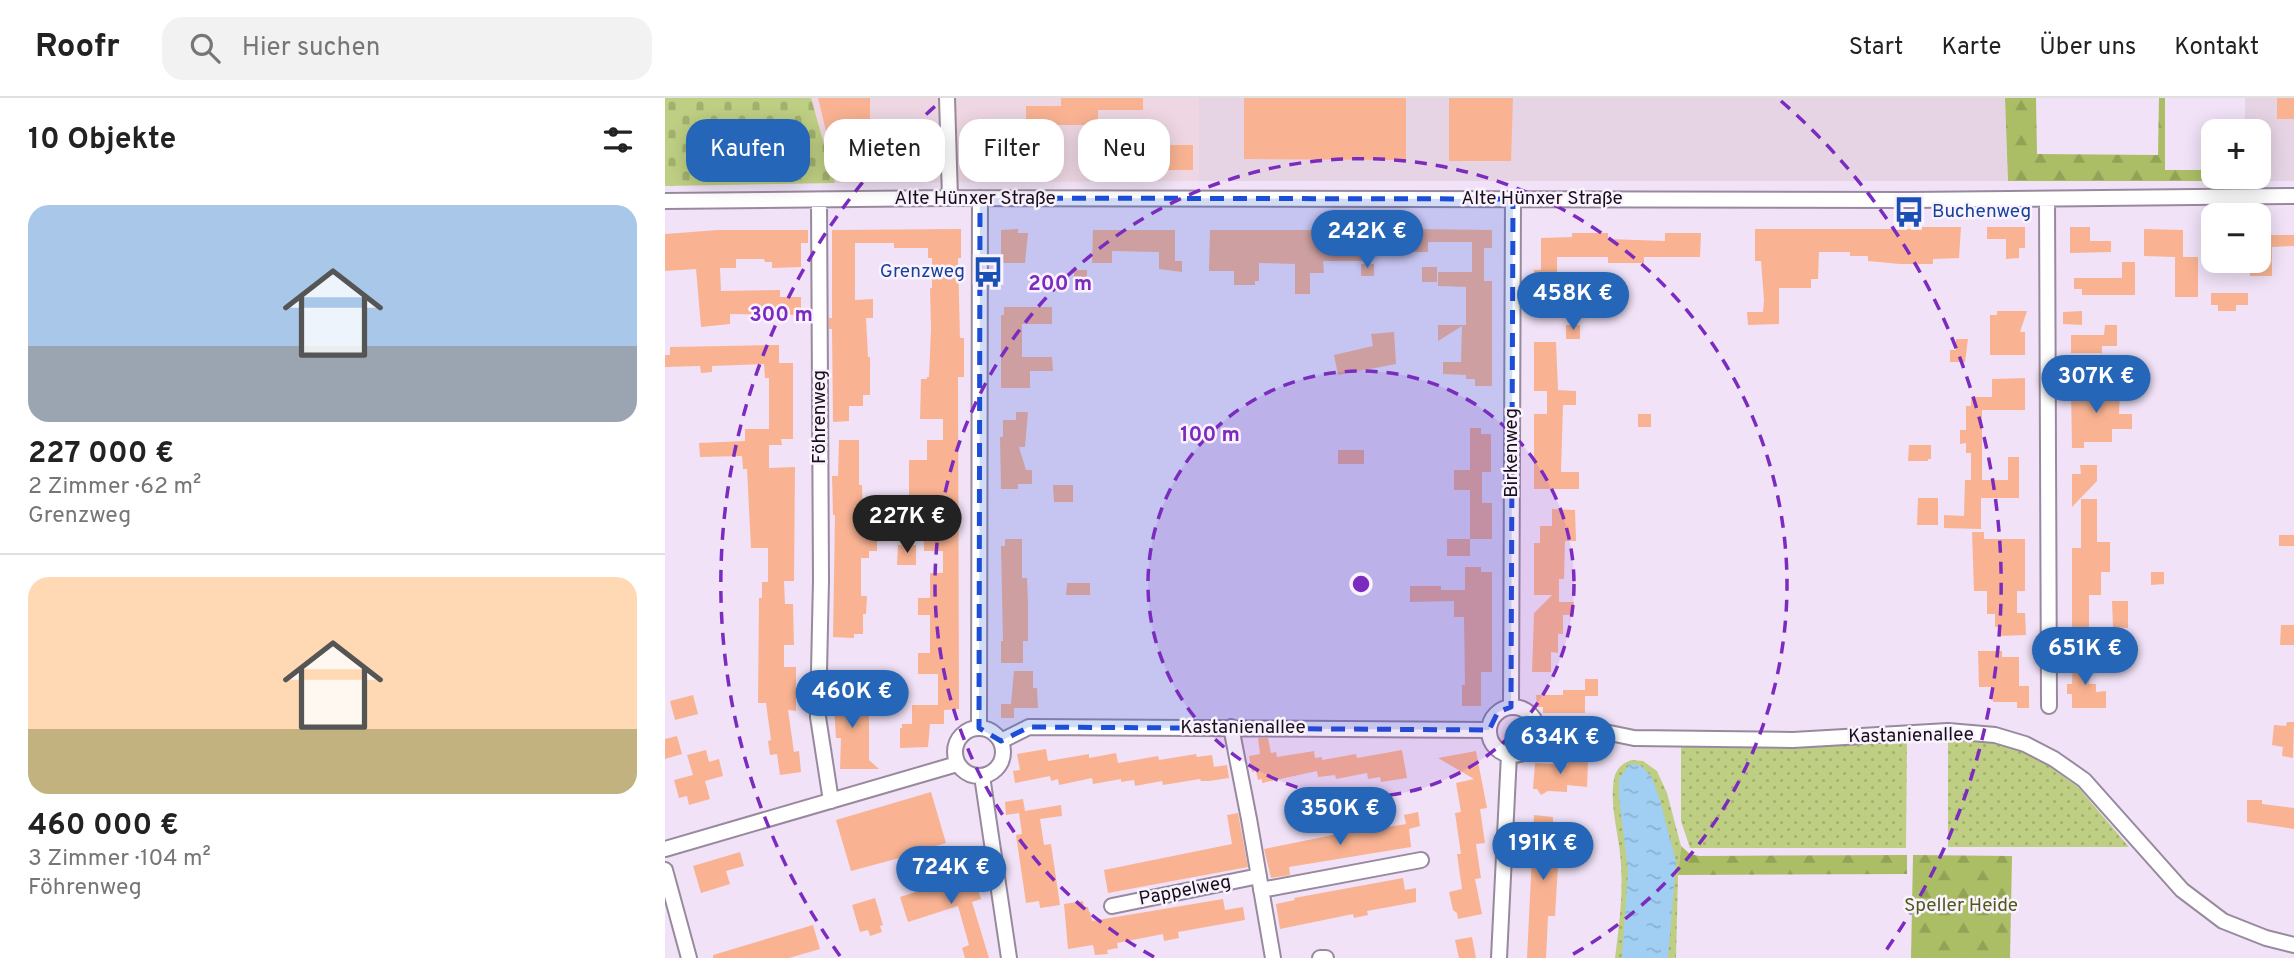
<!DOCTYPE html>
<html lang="de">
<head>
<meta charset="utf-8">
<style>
	body { margin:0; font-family:Overpass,sans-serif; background:#f2f2f2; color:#222; height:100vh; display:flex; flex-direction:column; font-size:26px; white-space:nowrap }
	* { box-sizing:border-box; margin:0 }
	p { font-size:23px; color:#767676 }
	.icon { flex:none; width:38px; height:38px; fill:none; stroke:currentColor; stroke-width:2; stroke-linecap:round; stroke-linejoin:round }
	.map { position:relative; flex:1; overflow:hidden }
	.details { display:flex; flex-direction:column; background:#fff; width:665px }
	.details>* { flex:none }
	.top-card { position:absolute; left:21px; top:21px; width:665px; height:63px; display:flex; gap:14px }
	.tools { position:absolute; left:1536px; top:21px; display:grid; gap:14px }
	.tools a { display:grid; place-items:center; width:70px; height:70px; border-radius:14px; background:#fff; box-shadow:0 4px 18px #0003; font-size:35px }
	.price { position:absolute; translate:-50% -60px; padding:0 16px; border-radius:24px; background:#2666b8; color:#fff; font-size:23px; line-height:46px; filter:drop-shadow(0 2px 4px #0008) }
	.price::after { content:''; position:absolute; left:50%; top:42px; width:21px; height:16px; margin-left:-10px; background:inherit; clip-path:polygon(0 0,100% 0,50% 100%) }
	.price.selected { background:#222; color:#fff }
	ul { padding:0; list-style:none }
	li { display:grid; align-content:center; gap:14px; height:371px; padding:0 28px }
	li+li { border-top:2px solid #e0e0e0 }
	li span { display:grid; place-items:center; height:217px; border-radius:21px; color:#555 }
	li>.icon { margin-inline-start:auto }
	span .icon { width:126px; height:126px; fill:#fffc; stroke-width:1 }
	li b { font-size:30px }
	h2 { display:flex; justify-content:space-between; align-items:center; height:84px; padding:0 28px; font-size:30px }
	.chip { padding:0 24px; border-radius:21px; background:#fff; box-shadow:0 4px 18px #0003; font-size:24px; line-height:63px }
	.chip.selected { background:#2666b8; color:#fff }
	header { display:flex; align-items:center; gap:42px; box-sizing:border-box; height:98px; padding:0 35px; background:#fff; border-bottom:2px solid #e0e0e0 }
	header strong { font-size:33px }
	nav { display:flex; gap:38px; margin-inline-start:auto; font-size:24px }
	.search { width:490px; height:63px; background:#f2f2f2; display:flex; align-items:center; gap:18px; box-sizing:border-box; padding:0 24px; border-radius:21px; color:#767676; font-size:26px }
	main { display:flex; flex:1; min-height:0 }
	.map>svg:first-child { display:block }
	.commercial { fill:#eed7e3 }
	.industrial { fill:#e6d4e4 }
	.green { fill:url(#green-dots) }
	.forest { fill:url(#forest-firs) }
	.cemetery { fill:url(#cemetery-stones) }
	.water { fill:url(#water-ripples) }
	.building { fill:#f9b393 }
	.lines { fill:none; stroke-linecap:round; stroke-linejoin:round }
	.minor-casing { stroke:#988a9e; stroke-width:18 }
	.minor { stroke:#fff; stroke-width:14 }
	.marked { fill:#1d4ed8; fill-opacity:0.2; stroke:#1d4ed8; stroke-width:5; stroke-dasharray:14 9; stroke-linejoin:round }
	.ring { fill:none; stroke:#7b2cbf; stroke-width:3.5; stroke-dasharray:12 9 }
	.labels { text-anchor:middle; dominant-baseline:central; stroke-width:5; stroke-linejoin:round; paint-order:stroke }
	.street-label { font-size:19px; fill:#161118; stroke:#fbf2ff }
	.transit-label { font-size:19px; fill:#164399; stroke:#fbf2ff; text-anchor:start }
	.park-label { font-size:19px; fill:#4e591a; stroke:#fbf2ff }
	.centre { fill:#7b2cbf; stroke:#fbf2ff; stroke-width:3.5 }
	.ring-label { font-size:21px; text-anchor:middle; font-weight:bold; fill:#7b2cbf; stroke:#fbf2ff; stroke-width:5; stroke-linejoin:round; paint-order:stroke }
</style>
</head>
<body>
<header>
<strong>Roofr</strong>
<div class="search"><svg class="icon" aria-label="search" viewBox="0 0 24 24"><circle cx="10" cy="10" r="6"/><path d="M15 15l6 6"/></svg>Hier suchen</div>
<nav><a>Start</a><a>Karte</a><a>Über uns</a><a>Kontakt</a></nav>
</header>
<main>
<section class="details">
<h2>10 Objekte<svg class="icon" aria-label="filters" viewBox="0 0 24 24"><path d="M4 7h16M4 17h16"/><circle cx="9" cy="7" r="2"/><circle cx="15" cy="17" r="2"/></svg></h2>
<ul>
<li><span style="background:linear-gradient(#a9c7e8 65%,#9aa5b1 0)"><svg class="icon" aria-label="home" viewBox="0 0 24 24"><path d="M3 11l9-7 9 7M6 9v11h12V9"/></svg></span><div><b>227 000 €</b><p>2 Zimmer · 62 m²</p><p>Grenzweg</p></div></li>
<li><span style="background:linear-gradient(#ffd9b3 70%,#c2b280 0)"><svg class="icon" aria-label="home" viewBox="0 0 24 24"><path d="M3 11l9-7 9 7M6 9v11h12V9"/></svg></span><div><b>460 000 €</b><p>3 Zimmer · 104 m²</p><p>Föhrenweg</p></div></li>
</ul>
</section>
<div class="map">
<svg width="1629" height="860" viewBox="0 0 1629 860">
	<defs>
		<pattern id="green-dots" width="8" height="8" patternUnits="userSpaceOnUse" patternTransform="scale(1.75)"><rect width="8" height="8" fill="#becf83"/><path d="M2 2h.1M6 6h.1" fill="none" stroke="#a3b170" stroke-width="1.8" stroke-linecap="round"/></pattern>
		<pattern id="forest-firs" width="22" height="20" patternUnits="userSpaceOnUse" patternTransform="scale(1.75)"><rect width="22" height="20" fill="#abbe65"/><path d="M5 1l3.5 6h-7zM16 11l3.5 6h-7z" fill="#92a257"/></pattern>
		<pattern id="cemetery-stones" width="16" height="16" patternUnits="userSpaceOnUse" patternTransform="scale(1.75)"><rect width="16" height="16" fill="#becf83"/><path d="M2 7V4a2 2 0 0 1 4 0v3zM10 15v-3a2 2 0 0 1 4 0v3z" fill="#a3b170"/></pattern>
		<pattern id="water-ripples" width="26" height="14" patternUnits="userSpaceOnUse" patternTransform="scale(1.75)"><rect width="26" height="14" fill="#a1cff3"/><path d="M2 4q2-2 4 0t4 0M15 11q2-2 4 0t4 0" fill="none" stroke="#8ab1d0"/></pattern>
	</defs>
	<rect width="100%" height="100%" fill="#f1e2f7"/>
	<path class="commercial" d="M146,0H534V83L170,85Z"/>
	<path class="industrial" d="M534,0H1340L1343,83H534Z
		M1580,0H1629V83H1578L1579,79H1594V33H1580Z"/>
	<path class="green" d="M1283,641L1327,645L1356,653L1384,668L1413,689L1464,749H1283Z
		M1242,642L1241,750H1025L1016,723V647Z
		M967,662L978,663L992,673L1002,695L1016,748L1013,777L1011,860H950C954,829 958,799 956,767C955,739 944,709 949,681C951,671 957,665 967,662Z"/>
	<path class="forest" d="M1340,0H1371L1372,56L1493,57L1494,0H1500V72H1549V79H1579L1578,83H1343Z
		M1016,748L1025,756L1034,758L1242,757V776L1013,777Z
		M1248,757L1347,758L1345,860H1246Z"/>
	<path class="cemetery" d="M0,0H146L170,85L0,88Z"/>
	<path class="water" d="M965,666L975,667L986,678L995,702L1011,764L1003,860H957L963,773L954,699V681Z"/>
	<path class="building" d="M153,0H205V32H213V44H260V66H169Z
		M396,0H478V12H433V27H384V66L332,64V53L361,52V8H396Z
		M579,0H741V62L579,61Z
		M784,0H848L846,63H784Z
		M1612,0H1629V21H1612Z
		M492,47H528V72H492Z
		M1247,129H1296L1294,160L1268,161V166H1235L1203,163V158H1185V154H1154L1153,181H1146V190H1114V226L1083,227L1082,214H1098L1099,202L1096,163H1090V131H1247Z
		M1322,129H1360V150H1354V160L1341,161V141H1322Z
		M1405,129H1425V143H1446V154L1405,155Z
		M296,131V160H293L295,240H299V279H293L294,611L279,612V626H265L263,649L235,650V630H237V626H247V607H273V576H253V555H265V517H253V500H265V475H278V453H259L257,398H244V362H262V342H278V321H255L256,281H262V279H264L266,231L265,190H267V160H263V150H229V145H190V202L208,201V220H201L203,259H205V297H198V308H184V323L168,324L167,231H164V220H167V132Z
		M353,131V135H363L360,165H336V132Z
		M744,131L827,132V150H819V183H827V288H810V281H801V277L778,276V264H796L797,228L773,243V227H801V189L773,188V174H807V144H763V154H744Z
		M1479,131L1518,132V159H1533V199H1510V159L1479,158Z
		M53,132H143V145H136V169L107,170V164H100L99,161H71V170H55L56,193L115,192V199H136V217L65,216V226L36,229L31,171L0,173V136Z
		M428,132H510V163H517V174L494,171V154L447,153V165H427Z
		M545,132H677V135H703V163H658L659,175H645V196H630V166L594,165V183H590V187H569V173H544Z
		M907,135H943V141L1000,143V135H1036L1035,159H979V165H943V159H892V212L869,210V172H876V140L907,139Z
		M1594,137H1629V148L1607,149V178H1585V163H1594Z
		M1457,164H1470V197H1417V191H1409V180H1457Z
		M696,166H709V178H696Z
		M757,169H772V184H757Z
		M409,172H422V191H409Z
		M1546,195H1583V207H1571V213H1553V207H1546Z
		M339,209H387V226H357V259H387L388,273H365V290H336V217H339Z
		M1332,213H1362L1355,234H1360V257H1325V217H1332Z
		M1417,213V227L1398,226V214Z
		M901,227H915V241H901Z
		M1440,227H1452V248H1437V255H1406V237H1439Z
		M729,234L731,266L673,277L669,257L708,248L706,236Z
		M1291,241H1303L1300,264H1285V252H1291Z
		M869,244H891L893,292L911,293V307H898L896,374H914V391H869V316H882V293H869Z
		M114,247V265H128V341H116L117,347H104V370L130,369L129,483H119L120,506H128L129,547H119V569H131V613L123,612L129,654L134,653L136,674L115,677L112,656L105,657L103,643L106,642L101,605H93L94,500H97V484H103V450H86L82,371H78L77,358L35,359L34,345L80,343V331H104V280H100L99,266L47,268V274L36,275L35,268L0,269V257H5V249Z
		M1360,280V312H1317V382H1343V359H1354V400H1316V431L1279,430V417L1299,418L1300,382H1306V355H1301V345L1295,346V332H1301V308H1306V299H1327V281Z
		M1406,289H1455L1454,316H1467V331H1447V344H1419V350H1407Z
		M351,314H363L360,349H354L361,372H367V386H353V391H336L335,339H338V322H351Z
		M973,316H986V329H973Z
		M805,330H816V336H826V374H817V405H827V441H805V458H782V441H805V392H789V372H805Z
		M174,342H194V387H197L198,425H212V453H204V460H196V498H202L201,516H198V536H189V540L168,539L170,417H168L167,378H173Z
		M1244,347H1266V361H1263V363H1243Z
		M673,352H699V366H673Z
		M1415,367H1432V383L1407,409V376H1416Z
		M388,387H408V404H389Z
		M1253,400H1273V427H1252Z
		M1416,401H1432V444H1445V474H1436V497H1424V529H1407V450H1416Z
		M887,411L910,412L911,443H900L899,481H894V504H909V517H898V536H893V555L886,554V574H867L869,515L887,497H869V445H875V428H887Z
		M1307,434H1319V441H1360V493H1352V515H1360L1361,537L1333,538V529H1330V516H1322V493H1309Z
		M1614,437H1629V448H1614Z
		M340,441H357V480H362L363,505V543H358V565H336V543H338L336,448H340Z
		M233,447H251V467H232Z
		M800,469H816V474H827V574H816V608H797V587H800L799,519H789V503L745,504V488H776V492H800Z
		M1486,474H1499V486L1486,487Z
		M402,485H425V497H401Z
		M1447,503H1463V530L1448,529Z
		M1616,527H1629V547H1615Z
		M1313,553H1337V559H1354V588H1364V610H1352V604H1328V589H1314Z
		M1425,560L1424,586H1431V594L1441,593V610H1407V596H1402V586H1407L1408,561Z
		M349,573H368V590H372L373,610H349V620H336V606H346Z
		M920,581H933V598H920V615H878V609H872L871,597H898V592H920Z
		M168,592H190L197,600V611H204V662L214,671H175L176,640H171Z
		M28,597L33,616L10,622L5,603Z
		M1622,624H1629L1628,660L1617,658L1618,649L1607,647L1609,627L1621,628Z
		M12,638L17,656L0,661V641Z
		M593,640H603L606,655L611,654L612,659L649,653L650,660L657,659V662L691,656L692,660L737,652L742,680L716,684L715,679L703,681L702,675L671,681L670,677L653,679L652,673L597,685V681L593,682L591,673L587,674L584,658L595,656Z
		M381,651L383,663L424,656V660L451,655L453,665L493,658L494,662L531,656L532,659L547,657L549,669L562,667L564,680L544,683H536L535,681L498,687L497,683L470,688L469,682L456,684V681L428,686L427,680L394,687L393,681L386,683L385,678L350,685L348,673L355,672L352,656Z
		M41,652L44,664L54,661L58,678L40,683L45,701L24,707L22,698L14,700L9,682L28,677L22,657Z
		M811,653L822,710L815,711L820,745L811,746L816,780L810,781L817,816L793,821L792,815L788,812L784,794L797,791L792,756H796L790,715L796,714L791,685L809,681L773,660Z
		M903,662L923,663L922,689L902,687V694L883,693L876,697L872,691H868L870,665L903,667Z
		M266,694L281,745L253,753V755L186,773L171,722Z
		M358,701L360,713L396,707L397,718L375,721L379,747L386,746L395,807L375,810L374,803L361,805L351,737L357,736L354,715L341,717L340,704Z
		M1582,702H1597V706L1629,710V731L1582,724Z
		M753,714L755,728L744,731L746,749L624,769L625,777L606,780L599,751L688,733V735L741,726L739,717Z
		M573,715L583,769L443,795L439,772L567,746L562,717Z
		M869,717L888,719V725H896L895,738H898L896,767H893L890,818H883L881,860H862Z
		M75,754L79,768L61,773L65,786L36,795L28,768Z
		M313,769L316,780L310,782L316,801L307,804L324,860H300L297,850L304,847L293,808L243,824L235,799L267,789L265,783Z
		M738,780L740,792L751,790V804L702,813L703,817L689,820L688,816L615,831L611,806L630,802L629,800Z
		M210,800L218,827L215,828L217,834L205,838L203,832L195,834L187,807Z
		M558,801L560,812L578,809L580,822L513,834L514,840L499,843L498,836L452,845L453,850L442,852L443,856L430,857L428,847L403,851L399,806L418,803L419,809H423L424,814H425L427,823Z
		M148,827L155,851L124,860H48V857Z
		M807,839L811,860H794L790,842Z"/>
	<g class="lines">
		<defs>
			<path id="minor" d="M282,0L285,100
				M1382,101L1384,608
				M154,102L156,482L153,619L166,703
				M0,103L285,100L1244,102L1629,98
				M846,609L848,101
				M824 633a24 24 0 1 1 48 0a24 24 0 1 1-48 0Z
				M566,629L584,721L608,860
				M290 654a24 24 0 1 1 48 0a24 24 0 1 1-48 0Z
				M314,630L315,100
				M872,633H935L969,640L1128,642L1283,633L1330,637L1360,646L1389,661L1419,682L1517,792L1558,823L1601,840L1629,847
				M336,643L364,629L824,632
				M317,678L344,860
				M0,751L292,666
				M0,772L24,860
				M596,792L756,762
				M447,808L594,778
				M655,860H661
				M834,860L844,656"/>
		</defs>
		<use href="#minor" class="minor-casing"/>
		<use href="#minor" class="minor"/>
	</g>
	<path class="marked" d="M315,100L848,101L846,609L833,614L824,632L364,629L336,643L314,630Z"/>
	<circle cx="696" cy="486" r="213" fill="#7b2cbf" fill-opacity=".12"/>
	<g class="ring">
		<circle cx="696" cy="486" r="213"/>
		<path d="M489 859A426 426 0 1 1 903 859"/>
		<path d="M175 858A640 640 0 0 1 276 3M1116 3A640 640 0 0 1 1217 858"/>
	</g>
	<defs>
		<symbol id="bus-bare" viewBox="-9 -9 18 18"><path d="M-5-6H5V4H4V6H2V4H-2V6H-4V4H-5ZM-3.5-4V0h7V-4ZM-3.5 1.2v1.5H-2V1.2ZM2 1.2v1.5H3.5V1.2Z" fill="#1a4fb4" stroke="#fbf2ff" stroke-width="2.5" paint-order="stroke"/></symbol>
	</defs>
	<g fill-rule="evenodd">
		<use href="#bus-bare" x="1222" y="92" width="44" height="44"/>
		<use href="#bus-bare" x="301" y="152" width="44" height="44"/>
	</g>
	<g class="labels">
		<g class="street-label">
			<text x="310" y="101">Alte Hünxer Straße</text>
			<text x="877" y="101">Alte Hünxer Straße</text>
			<text transform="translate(155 319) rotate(-90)">Föhrenweg</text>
			<text transform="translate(847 355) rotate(-90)">Birkenweg</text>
			<text x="578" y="630">Kastanienallee</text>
			<text transform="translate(1246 638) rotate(-1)">Kastanienallee</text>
			<text transform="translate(520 793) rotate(-11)">Pappelweg</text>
		</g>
		<g class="transit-label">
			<text x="1267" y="114">Buchenweg</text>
			<text x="300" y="174" text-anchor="end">Grenzweg</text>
		</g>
		<g class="park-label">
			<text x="1296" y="808">Speller Heide</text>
		</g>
	</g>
	<circle cx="696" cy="486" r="10" class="centre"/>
	<g class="ring-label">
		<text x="395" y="192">200 m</text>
		<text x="116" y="223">300 m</text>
		<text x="545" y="343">100 m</text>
	</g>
</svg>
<div class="tools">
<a>+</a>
<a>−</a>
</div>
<b class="price" style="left:702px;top:172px">242K €</b>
<b class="price" style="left:908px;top:234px">458K €</b>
<b class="price" style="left:1431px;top:317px">307K €</b>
<b class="price selected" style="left:242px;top:457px">227K €</b>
<b class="price" style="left:1420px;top:589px">651K €</b>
<b class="price" style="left:187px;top:632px">460K €</b>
<b class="price" style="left:895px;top:678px">634K €</b>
<b class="price" style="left:675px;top:749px">350K €</b>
<b class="price" style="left:878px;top:784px">191K €</b>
<b class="price" style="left:286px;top:808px">724K €</b>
<div class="top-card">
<a class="chip selected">Kaufen</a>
<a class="chip">Mieten</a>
<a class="chip">Filter</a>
<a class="chip">Neu</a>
</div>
</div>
</main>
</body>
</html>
